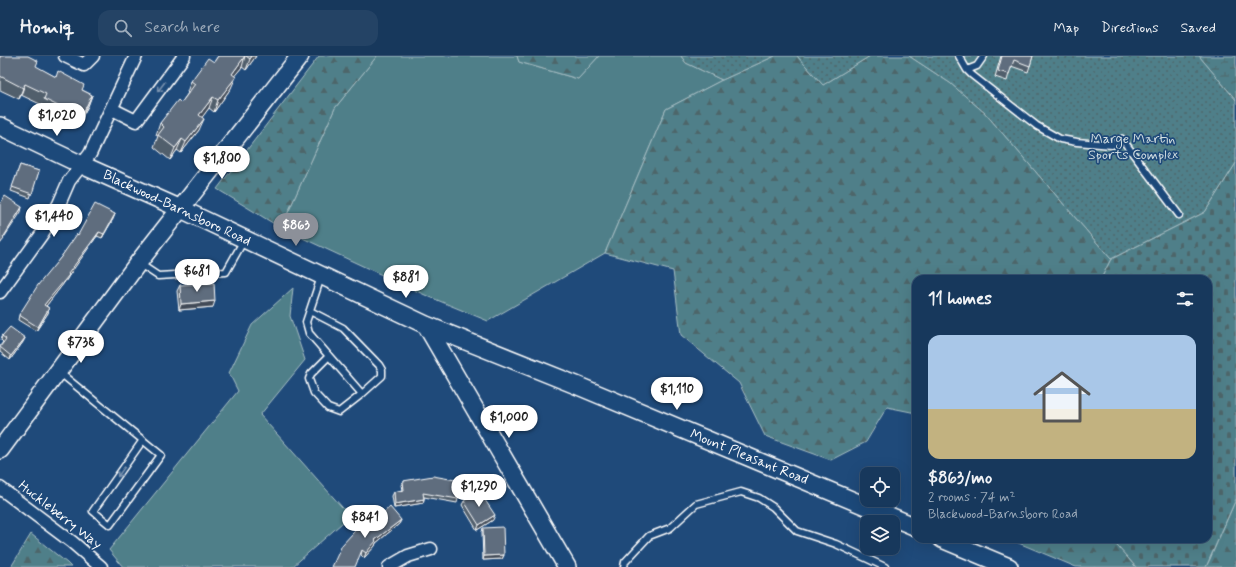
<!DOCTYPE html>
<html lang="en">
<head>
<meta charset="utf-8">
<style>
	body { margin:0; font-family:Mynerve,sans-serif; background:#244365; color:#f1f3f6; height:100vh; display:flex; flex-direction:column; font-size:15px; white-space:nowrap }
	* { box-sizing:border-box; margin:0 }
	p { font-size:13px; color:#9eacbb }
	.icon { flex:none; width:22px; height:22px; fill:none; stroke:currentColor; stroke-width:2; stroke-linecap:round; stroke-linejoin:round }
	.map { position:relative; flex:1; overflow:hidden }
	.details { position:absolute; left:912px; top:219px; width:300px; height:268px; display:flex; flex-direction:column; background:#17385c; border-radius:12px; box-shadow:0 4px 16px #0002,0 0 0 1px #365272 }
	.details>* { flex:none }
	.controls { position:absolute; left:860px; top:411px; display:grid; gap:8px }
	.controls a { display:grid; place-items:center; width:40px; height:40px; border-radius:8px; background:#17385c; box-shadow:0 4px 16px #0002,0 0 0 1px #365272; font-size:20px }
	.price { position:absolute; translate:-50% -34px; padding:0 9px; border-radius:14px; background:#fff; color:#222; font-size:13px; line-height:26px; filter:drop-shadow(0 1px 2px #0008) }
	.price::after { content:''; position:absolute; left:50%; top:24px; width:12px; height:9px; margin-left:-6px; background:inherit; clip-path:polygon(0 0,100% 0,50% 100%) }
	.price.active { background:#8c9099; color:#fff }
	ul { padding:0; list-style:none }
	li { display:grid; align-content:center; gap:8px; height:212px; padding:0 16px }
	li+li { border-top:1px solid #365272 }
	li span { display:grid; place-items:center; height:124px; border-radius:12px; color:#555 }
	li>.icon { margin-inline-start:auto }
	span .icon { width:72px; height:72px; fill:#fffc; stroke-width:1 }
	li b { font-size:17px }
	h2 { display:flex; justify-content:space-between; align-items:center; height:48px; padding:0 16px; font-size:17px }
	header { display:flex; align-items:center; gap:24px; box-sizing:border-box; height:56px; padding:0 20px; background:#17385c; border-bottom:1px solid #365272 }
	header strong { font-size:19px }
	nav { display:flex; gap:22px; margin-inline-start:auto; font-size:14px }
	.search { width:280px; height:36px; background:#244365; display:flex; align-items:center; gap:10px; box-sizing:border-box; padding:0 14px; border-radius:12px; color:#9eacbb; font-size:15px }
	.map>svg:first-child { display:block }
	.grass { fill:#507f89; stroke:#a8bfc4 }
	.forest { fill:url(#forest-firs); stroke:#a8bfc4 }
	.wetland { fill:url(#wetland-marsh); stroke:#a8bfc4 }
	.cemetery { fill:url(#cemetery-stones); stroke:#a8bfc4 }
	.park { fill:url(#park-dots); stroke:#a8bfc4 }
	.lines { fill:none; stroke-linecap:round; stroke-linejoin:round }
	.lane-casing { stroke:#fff; stroke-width:9 }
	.street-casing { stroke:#fff; stroke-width:15 }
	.secondary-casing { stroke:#fff; stroke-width:20 }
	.lane { stroke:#1f4a7a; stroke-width:6 }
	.street { stroke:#1f4a7a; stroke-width:12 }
	.secondary { stroke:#1f4a7a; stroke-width:17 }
	.wall { fill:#515e6c; stroke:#fff }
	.shaded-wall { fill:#424c58; stroke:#fff }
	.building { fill:#5e6d7e; stroke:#fff }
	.oneway { stroke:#7992af }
	.labels { text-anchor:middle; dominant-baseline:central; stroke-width:3.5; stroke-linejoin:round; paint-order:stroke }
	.park-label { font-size:14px; fill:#d3dfe2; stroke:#1f4a7a }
	.street-label { font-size:14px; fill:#fff; stroke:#1f4a7a }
</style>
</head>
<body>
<header>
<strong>Homiq</strong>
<div class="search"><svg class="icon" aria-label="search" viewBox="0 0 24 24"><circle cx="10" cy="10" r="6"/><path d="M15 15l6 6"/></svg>Search here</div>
<nav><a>Map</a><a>Directions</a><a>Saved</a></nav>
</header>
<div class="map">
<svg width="1236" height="511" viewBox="0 0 1236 511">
	<defs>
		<pattern id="forest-firs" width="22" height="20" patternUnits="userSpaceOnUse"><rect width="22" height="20" fill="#507f89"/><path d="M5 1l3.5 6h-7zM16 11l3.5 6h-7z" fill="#4e666a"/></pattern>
		<pattern id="wetland-marsh" width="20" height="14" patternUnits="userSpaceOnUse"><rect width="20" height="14" fill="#507f89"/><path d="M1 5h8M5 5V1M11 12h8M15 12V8" fill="none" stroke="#4e666a"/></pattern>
		<pattern id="cemetery-stones" width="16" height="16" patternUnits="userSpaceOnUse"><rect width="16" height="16" fill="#507f89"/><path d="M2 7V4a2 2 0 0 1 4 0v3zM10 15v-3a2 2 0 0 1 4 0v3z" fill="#4e666a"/></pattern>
		<pattern id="park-dots" width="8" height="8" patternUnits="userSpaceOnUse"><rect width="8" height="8" fill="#507f89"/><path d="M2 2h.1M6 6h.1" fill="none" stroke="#4e666a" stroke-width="1.8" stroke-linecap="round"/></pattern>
	</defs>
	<rect width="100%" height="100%" fill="#1f4a7a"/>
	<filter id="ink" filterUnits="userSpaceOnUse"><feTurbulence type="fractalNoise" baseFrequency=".025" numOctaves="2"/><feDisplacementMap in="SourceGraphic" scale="8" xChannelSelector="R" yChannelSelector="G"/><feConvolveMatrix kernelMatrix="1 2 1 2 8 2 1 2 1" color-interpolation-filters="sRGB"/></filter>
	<g filter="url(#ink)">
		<path class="grass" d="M377,0H517L519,6L578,23L599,0H681L686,7L722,24L666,53L605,197L488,265L425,239L281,172L335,52Z
			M293,232L290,260L305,304L260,359L350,460L292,511H123L109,494L238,335L229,317L252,269Z"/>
		<path class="forest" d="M319,0H377L335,52L281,172L217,133Z
			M517,0H599L578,23L519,6Z
			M775,0H797L823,29L870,0H909L950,27L985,57L1111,203L1101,223H916V357L887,351L866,386L831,404L765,380L739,327L681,279L673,215L605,197L666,53L722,24Z
			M1236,443V511H1206L1210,503Z
			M31,478L67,507L71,511H11Z
			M1009,483H1111L1136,511H1076Z"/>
		<path class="wetland" d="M1199,0H1236V44Z"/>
		<path class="cemetery" d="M1236,107V443L1206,511H1136L1111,483H1208V223H1101L1111,203L1205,156Z"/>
		<path class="park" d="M681,0H775L722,24L686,7Z
			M797,0H870L823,29Z
			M909,0H1199L1236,44V107L1205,156L1111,203L985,57L950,27Z"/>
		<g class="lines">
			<defs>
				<path id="lane" d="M959,0L967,14L972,19L1037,70L1060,83L1077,86L1112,89L1122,83L1179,159
					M967,14L977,10L984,0
					M140,208L158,220L226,216L244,184
					M310,255L343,272L379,309L382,314V320L362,338L309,277L306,266L321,221
					M329,300L311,318L309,323L314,337L328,352L339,356L362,338
					M59,316L161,399L110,469L93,455L143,384
					M624,511L625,506L649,480L670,472L696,448L741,436L759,442L773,451L797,475L836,488L885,511"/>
				<path id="street" d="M65,0L84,9L93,0
					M112,53L136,65L184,0
					M0,236L42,178L59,148L69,125L90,98L136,0
					M0,432L72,486L101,511
					M389,511L408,500L431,493"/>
				<path id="secondary" d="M0,70L82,109L181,153L426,269L576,329L916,471
					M426,269L567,511
					M0,394L138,207L300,0
					M942,483L1009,511"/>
			</defs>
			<use href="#lane" class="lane-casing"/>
			<use href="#street" class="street-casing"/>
			<use href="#secondary" class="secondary-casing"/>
			<use href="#lane" class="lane"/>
			<use href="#street" class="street"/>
			<use href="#secondary" class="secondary"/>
		</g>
		<path class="wall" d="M0,0L36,11L92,39L88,50L78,68L68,63L66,67L40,54L42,49L21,39L19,43L0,34Z
			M218,0H256L246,14L242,11L234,20L231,32L214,56L209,52L202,61L199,74L181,97L177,94L170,104L154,91L158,80L156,79L160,67L181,47L188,37L187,36L191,25L214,6Z
			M1001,0H1033L1028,16L1011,10L1007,25L995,21Z
			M20,109L39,115L30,142L11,135Z
			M115,158L113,163L102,182L97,180L69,219L67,223L46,250L49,252L48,257L36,275L18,264L19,259L61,201L78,179Z
			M180,229L213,251L179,254L177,235Z
			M2,280L25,282L23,286L10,304L0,296V290L3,286L1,284Z
			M403,425L458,443L457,447L424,441V443L423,447L394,452L392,440L394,436L402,434L401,429Z
			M464,445L493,464L477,474L462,449Z
			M401,464L399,468L376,487L375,490L364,502L361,499L368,469Z
			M483,472L504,499L502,503L483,504L482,476Z"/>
		<path class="shaded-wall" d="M245,0L242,11L227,29L232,18Z
			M252,0H256L246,14L250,3Z
			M236,21L231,32L214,56L218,44Z
			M25,28L21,39L19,43L23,32Z
			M92,39L88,50L78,68L83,57Z
			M213,41L209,52L195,71L199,59Z
			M72,52L68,63L66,67L70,56Z
			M204,63L199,74L181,97L186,86Z
			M182,83L177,94L170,104L175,92Z
			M22,151L21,156L1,186L3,182Z
			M115,158L113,163L102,182L104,178Z
			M99,176L97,180L68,221L69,219L67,223L43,254L44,249Z
			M215,245L213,251L179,254L181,248Z
			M49,252L48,257L36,275L38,271Z
			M25,282L23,286L10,304L11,300Z
			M424,443L423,447L394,452L395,448Z
			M495,459L493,464L477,474L479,469Z
			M401,464L399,468L376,487L375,490L364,502L366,497L375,484Z
			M504,499L502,503L483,504L484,500Z"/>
		<path class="building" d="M0,0H28L38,5L36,10L56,21L58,15L84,29L82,34L92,39L83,57L72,52L70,56L44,43L46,38L25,28L23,32L0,20Z
			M218,0H245L232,18L236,21L218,44L213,41L199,59L204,63L186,86L182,83L175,92L158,79L164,71L160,67L178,44L181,47L195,28L191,25L208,2L214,6Z
			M246,0H252L250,3Z
			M1002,0H1033L1030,10L1014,4L1009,18L998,15Z
			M20,109L39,115L32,138L12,131Z
			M5,140L22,151L3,182L4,183L0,188V148Z
			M95,148L115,158L104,178L99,176L68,218L69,219L44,249L49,252L38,271L19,259L38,229L61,201L77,178L78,179Z
			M214,227L215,245L181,248L180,229Z
			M10,271L25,282L11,300L0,291L6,283L2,280Z
			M433,420L461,425L458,443L423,437L424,443L395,448L394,436L404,434L403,425Z
			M479,435L495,459L479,469L464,445Z
			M390,451L401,464L375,484L376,485L366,497L362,494L355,511H332L342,489L364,465L368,469Z
			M503,471L504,499L484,500L483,472Z"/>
		<defs><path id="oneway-shaft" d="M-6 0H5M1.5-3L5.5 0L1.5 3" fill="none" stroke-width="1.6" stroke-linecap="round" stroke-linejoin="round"/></defs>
		<g class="oneway">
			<use href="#oneway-shaft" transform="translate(161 31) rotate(127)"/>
			<use href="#oneway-shaft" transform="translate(121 416) rotate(126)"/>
		</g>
	</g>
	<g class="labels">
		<g class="park-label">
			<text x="1133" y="83">Marge Martin<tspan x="1133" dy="16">Sports Complex</tspan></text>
		</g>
		<g class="street-label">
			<text transform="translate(177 152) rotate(25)">Blackwood-Barnsboro Road</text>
			<text transform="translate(749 401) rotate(22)">Mount Pleasant Road</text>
			<text transform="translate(60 459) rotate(38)">Huckleberry Way</text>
		</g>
	</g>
</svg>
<div class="controls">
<a><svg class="icon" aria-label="locate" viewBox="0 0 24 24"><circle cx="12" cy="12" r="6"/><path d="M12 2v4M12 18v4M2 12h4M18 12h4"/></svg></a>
<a><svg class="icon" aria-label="layers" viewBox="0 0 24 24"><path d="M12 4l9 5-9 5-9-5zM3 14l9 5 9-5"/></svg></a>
</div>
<b class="price" style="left:57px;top:81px">$1,020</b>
<b class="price" style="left:222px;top:124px">$1,800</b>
<b class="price" style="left:54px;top:182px">$1,440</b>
<b class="price active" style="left:296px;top:191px">$863</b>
<b class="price" style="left:197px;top:237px">$681</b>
<b class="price" style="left:406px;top:243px">$881</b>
<b class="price" style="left:81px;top:308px">$738</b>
<b class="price" style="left:677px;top:355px">$1,110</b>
<b class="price" style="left:509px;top:383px">$1,000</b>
<b class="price" style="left:479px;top:452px">$1,290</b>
<b class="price" style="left:365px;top:483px">$841</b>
<section class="details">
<h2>11 homes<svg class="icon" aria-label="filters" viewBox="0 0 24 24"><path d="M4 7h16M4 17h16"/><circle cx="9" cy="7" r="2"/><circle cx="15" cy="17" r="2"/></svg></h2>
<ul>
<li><span style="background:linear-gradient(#a9c7e8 60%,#c2b280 0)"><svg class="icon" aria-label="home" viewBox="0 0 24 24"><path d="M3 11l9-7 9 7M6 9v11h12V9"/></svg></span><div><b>$863/mo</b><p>2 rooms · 74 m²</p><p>Blackwood-Barnsboro Road</p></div></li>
</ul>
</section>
</div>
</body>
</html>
